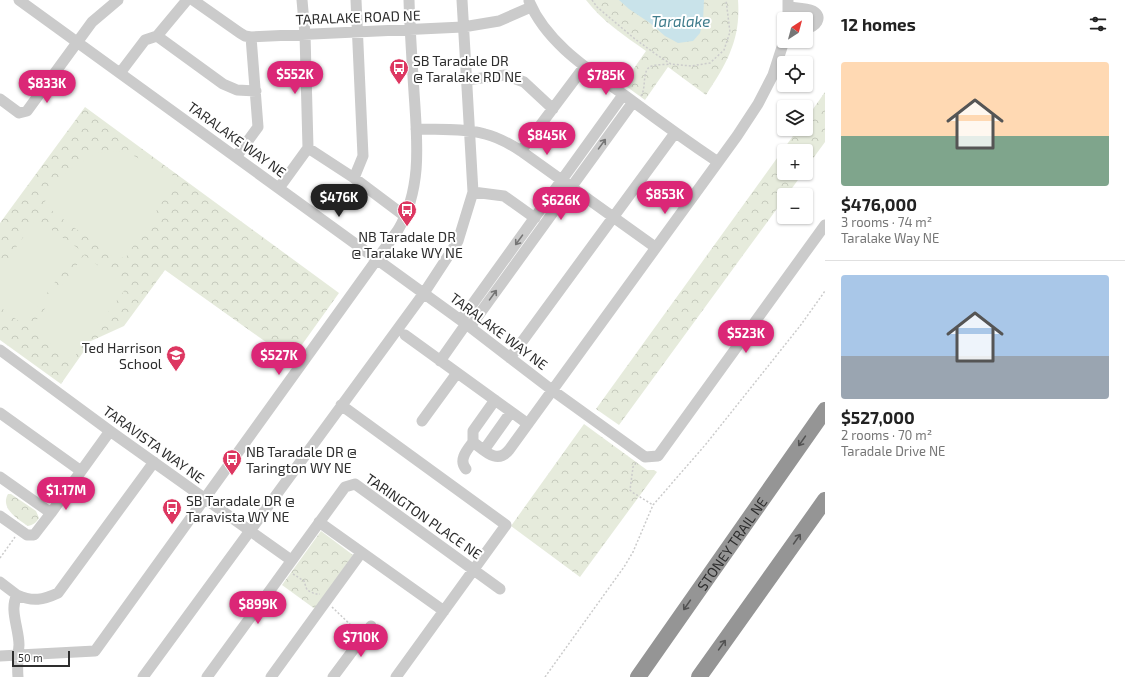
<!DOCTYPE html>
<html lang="en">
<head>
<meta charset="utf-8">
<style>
	body { margin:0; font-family:"Exo 2",sans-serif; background:#f6f6f6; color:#222; height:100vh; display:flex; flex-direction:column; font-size:15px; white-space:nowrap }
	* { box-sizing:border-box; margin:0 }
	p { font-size:13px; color:#767676 }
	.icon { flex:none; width:22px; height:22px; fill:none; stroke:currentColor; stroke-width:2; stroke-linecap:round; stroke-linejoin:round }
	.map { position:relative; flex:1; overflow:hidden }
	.panel { display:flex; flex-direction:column; background:#fff; width:300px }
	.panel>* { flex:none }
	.needle { width:26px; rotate:36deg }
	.controls { position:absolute; left:777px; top:12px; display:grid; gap:8px }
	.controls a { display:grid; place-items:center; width:36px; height:36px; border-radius:4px; background:#fff; box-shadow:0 1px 3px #0004; font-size:20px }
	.scale { position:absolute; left:12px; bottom:10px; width:58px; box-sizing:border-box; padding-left:4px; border:2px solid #2e2e2e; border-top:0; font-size:11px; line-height:14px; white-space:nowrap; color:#2e2e2e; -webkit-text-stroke:3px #fff; paint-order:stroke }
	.price { position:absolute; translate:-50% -34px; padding:0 9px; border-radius:14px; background:#db2777; color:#fff; font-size:13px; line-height:26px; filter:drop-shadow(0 1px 2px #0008) }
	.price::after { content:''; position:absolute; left:50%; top:24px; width:12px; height:9px; margin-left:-6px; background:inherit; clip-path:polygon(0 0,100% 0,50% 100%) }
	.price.active { background:#222; color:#fff }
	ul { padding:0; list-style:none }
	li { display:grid; align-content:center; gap:8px; height:212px; padding:0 16px }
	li+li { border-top:1px solid #e0e0e0 }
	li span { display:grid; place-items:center; height:124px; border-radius:4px; color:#555 }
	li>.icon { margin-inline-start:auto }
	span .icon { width:72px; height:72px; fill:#fffc; stroke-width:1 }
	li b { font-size:17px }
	h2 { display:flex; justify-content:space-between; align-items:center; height:48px; padding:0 16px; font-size:17px }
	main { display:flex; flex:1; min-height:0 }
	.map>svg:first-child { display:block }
	.park { fill:url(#park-crowns) }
	.pitch { fill:#e6ebdc }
	.water { fill:#c9e3ea }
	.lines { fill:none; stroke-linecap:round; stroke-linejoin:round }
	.path { stroke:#cbcbcb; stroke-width:1.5; stroke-dasharray:2 2; stroke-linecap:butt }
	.minor { stroke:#cbcbcb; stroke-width:11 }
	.highway { stroke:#959595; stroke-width:16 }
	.oneway { stroke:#757575 }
	.oneway2 { stroke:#525252 }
	.labels { text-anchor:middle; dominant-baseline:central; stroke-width:4; stroke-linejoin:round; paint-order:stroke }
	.street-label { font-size:14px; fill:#2e2e2e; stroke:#fff }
	.poi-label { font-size:14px; fill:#2e2e2e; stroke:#fff; text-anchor:start }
	.water-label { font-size:15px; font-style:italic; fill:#3f7c8c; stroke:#fff }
</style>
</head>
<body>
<main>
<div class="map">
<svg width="825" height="677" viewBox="0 0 825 677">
	<defs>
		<pattern id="park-crowns" width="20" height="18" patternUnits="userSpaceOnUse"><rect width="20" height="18" fill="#e6ebdc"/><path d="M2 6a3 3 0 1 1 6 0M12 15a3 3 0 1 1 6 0" fill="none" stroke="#c6cabd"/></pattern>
	</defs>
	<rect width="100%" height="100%" fill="#fff"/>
	<path class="park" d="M586,0H738C741,39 727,63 706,95L668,67L645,100L623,84L646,51C625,36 602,21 586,0Z
		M825,92V142L806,168V151H784V173H803L787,195H784V199L619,425L596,409L798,129H806V119Z
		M85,107L339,293L291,360L165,270L124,326L91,341L61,384L0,340V223Z
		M584,424L647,470H654L657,472L580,577L511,526Z
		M8,494H11L36,511L39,518C36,523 33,525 28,526C17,519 0,508 8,494Z
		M321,531L353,555L315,609L282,585Z"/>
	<path class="pitch" d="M124,151L178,178L126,257L116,259L43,204L68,170L97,153Z
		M36,219L79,249L24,325L0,307V270Z
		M84,255L127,287L72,360L30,329Z"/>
	<path class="water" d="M619,0H704L703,21L700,33L693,41L678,43L665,36L650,23L629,9Z"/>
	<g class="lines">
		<path class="path" d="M592,0L597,7L635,39L657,55L671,64L691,66L710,63L724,50L730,32L726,0
			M641,96C647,87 641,69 652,66C658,64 665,65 671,64
			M636,463L633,467L630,490L632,492L653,505
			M0,558L15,537
			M293,574L304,581L307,590L315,594H320
			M332,607L357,631
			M545,677L624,567L633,552L653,505L706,444L800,326L825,291"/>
		<path class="minor" d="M19,0L466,324L552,390L645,457L658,456L825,225
			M193,0L240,33L245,36L251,37L463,27L499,21L531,7
			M529,1C547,45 594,73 631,100C659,121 688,142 718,162
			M789,7C796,8 806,8 813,11C824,17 815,28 806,28
			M788,19V1
			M157,36L223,84L237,90L256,91
			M120,73L145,40L157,36L187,0
			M466,80L505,75L524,82L553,109
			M0,99L19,113L27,111L92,22L118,0
			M416,129C439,130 463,128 485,134C498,137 510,144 521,151L655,247
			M308,148L354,178L406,217
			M521,151L584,67
			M236,157L258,127L251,37
			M354,178L363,156L356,0
			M279,188L308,148L305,34L302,0
			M473,192L504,196L535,218
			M461,320L623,95
			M470,327L633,102
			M405,335L528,424
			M0,350L110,431L291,560
			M510,358L675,133
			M440,361L466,324
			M495,400L473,431V442C484,450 497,465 509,450L737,136L758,104L773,75L784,41
			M341,405L506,525L396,677
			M0,413L81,471
			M422,421L457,373
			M484,450L511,412
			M466,469C458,460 467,450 473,442
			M0,477L51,513L110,431
			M0,516L27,535H34L51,513
			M319,522L444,611
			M0,582L17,595C9,609 19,629 19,645C18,656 17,666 18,677
			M17,595C33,602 43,600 58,593L154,462
			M0,656L95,651L398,230C423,188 417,139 414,92C412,61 410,31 409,0
			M143,677L424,293L458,241L473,192L462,0
			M207,677L345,487L355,484L500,589
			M271,677L361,553
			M333,677L371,626"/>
		<g class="highway">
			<path id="s1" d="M638,677L825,410"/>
			<path d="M699,677L825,500"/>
		</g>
	</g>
	<defs><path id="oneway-shaft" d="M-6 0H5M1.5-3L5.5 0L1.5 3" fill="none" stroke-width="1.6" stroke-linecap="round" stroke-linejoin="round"/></defs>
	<g class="oneway">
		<use href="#oneway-shaft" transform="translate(602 144) rotate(-54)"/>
		<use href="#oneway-shaft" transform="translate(519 240) rotate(126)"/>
		<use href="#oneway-shaft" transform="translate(493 295) rotate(-54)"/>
	</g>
	<g class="oneway2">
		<use href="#oneway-shaft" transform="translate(802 441) rotate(125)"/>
		<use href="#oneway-shaft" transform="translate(797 539) rotate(-55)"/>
		<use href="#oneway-shaft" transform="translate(687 605) rotate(125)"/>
		<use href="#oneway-shaft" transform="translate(722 645) rotate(-55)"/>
	</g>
	<defs>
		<symbol id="bus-pin" viewBox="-11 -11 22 30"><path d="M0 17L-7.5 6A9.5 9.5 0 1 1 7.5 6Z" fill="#dd3761" stroke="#fff"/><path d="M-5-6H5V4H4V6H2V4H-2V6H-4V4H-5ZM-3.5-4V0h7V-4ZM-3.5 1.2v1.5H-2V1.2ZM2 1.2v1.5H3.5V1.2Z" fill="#fff"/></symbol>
		<symbol id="school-pin" viewBox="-11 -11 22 30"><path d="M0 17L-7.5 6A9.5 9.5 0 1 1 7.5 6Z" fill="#dd3761" stroke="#fff"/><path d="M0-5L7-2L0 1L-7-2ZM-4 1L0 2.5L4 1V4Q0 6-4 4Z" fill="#fff"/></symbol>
	</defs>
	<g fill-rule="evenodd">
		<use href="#bus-pin" x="388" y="57" width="22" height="30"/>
		<use href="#bus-pin" x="396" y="199" width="22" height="30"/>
		<use href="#school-pin" x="165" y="344" width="22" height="30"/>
		<use href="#bus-pin" x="221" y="448" width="22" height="30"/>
		<use href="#bus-pin" x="161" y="497" width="22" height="30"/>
	</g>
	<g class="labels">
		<g class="street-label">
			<text transform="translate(358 17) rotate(-2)">TARALAKE ROAD NE</text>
			<text transform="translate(237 139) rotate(36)">TARALAKE WAY NE</text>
			<text transform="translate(499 331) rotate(37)">TARALAKE WAY NE</text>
			<text transform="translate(154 444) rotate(36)">TARAVISTA WAY NE</text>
			<text transform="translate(424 516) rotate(35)">TARINGTON PLACE NE</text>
			<text stroke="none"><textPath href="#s1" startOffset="163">STONEY TRAIL NE</textPath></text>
		</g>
		<g class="poi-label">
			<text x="413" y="60">SB Taradale DR<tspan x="413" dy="16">@ Taralake RD NE</tspan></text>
			<text x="407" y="236" text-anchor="middle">NB Taradale DR<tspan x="407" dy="16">@ Taralake WY NE</tspan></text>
			<text x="162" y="347" text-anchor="end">Ted Harrison<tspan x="162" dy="16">School</tspan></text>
			<text x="246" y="451">NB Taradale DR @<tspan x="246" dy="16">Tarington WY NE</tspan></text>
			<text x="186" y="500">SB Taradale DR @<tspan x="186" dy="16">Taravista WY NE</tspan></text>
		</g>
		<g class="water-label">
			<text x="681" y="21">Taralake</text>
		</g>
	</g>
</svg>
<div class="controls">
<a><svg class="needle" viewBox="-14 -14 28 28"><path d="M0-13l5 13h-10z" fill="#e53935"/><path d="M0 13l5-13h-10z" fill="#767676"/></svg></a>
<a><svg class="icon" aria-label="locate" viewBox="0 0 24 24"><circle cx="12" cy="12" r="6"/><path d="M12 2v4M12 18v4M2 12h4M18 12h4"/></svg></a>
<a><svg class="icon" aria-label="layers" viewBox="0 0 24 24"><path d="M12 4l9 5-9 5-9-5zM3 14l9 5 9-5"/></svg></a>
<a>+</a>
<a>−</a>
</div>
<div class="scale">50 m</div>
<b class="price" style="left:295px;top:95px">$552K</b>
<b class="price" style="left:606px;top:96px">$785K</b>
<b class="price" style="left:47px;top:104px">$833K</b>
<b class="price" style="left:547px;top:156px">$845K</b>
<b class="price" style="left:665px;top:215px">$853K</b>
<b class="price active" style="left:339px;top:218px">$476K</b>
<b class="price" style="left:561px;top:221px">$626K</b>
<b class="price" style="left:746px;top:354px">$523K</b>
<b class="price" style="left:279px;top:376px">$527K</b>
<b class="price" style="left:66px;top:511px">$1.17M</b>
<b class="price" style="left:258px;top:625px">$899K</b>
<b class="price" style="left:361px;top:658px">$710K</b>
</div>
<section class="panel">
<h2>12 homes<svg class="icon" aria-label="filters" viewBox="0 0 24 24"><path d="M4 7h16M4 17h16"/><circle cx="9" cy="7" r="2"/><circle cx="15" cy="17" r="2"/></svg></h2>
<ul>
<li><span style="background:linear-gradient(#ffd9b3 60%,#7fa58c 0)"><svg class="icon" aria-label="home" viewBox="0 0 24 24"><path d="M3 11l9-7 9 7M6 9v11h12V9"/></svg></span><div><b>$476,000</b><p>3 rooms · 74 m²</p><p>Taralake Way NE</p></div></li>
<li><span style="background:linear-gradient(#a9c7e8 65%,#9aa5b1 0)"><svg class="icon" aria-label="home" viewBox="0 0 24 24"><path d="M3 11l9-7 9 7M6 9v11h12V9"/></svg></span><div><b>$527,000</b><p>2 rooms · 70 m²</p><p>Taradale Drive NE</p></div></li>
</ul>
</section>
</main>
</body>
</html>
